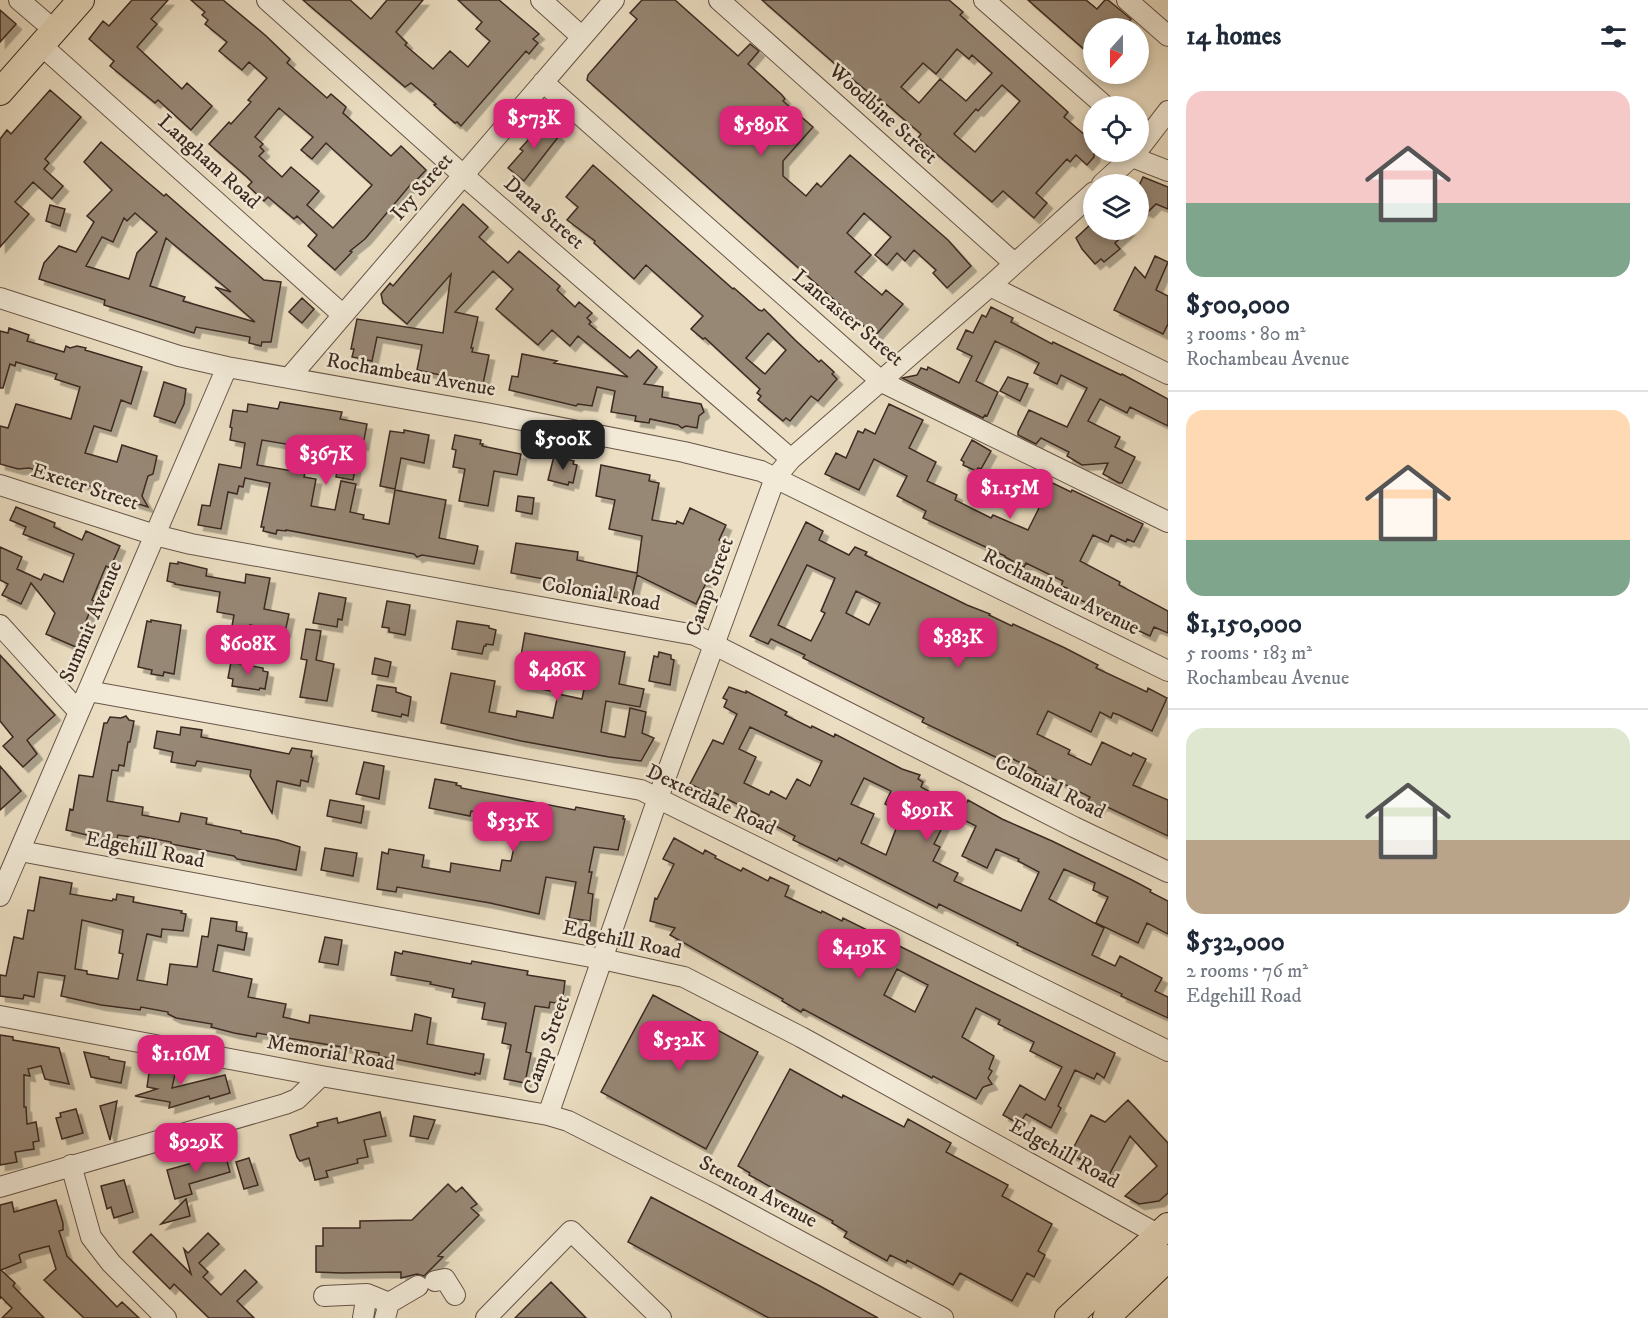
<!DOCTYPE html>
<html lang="en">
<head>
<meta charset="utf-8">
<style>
	body { margin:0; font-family:"IM FELL DW Pica",serif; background:#f2f2f3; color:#1f2937; height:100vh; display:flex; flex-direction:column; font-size:22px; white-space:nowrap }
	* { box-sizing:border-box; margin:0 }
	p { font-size:20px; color:#747a83 }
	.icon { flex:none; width:33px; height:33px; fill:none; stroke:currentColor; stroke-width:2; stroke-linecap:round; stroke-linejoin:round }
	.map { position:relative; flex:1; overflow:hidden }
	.panel { display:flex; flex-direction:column; background:#fff; width:480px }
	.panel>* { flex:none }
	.needle { width:39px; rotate:201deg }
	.buttons { position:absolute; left:1083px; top:18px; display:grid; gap:12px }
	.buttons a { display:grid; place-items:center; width:66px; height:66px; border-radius:50%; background:#fff; box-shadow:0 3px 9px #0003; font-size:30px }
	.price { position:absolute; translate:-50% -51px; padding:0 14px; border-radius:12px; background:#db2777; color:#fff; font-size:20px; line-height:39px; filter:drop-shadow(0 2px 3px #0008) }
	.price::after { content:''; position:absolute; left:50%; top:36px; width:18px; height:14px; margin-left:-9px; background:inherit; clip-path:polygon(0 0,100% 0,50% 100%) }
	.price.current { background:#222; color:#fff }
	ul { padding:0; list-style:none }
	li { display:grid; align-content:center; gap:12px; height:318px; padding:0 18px }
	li+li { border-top:2px solid #e0e1e3 }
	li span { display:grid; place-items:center; height:186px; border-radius:18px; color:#555 }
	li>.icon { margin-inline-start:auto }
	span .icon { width:108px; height:108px; fill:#fffc; stroke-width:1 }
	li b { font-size:26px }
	h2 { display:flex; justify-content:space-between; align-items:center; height:72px; padding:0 18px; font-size:26px }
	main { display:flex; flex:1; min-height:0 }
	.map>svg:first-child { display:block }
	.building { fill:#978775; stroke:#3c2921; stroke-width:1.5; fill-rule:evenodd; filter:url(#shadow) }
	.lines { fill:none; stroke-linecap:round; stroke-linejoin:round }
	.minor-casing { stroke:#685649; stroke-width:22 }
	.major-casing { stroke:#3c2921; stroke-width:28 }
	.minor { stroke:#f2ead7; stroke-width:20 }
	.major { stroke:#ebdec2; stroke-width:26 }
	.labels { text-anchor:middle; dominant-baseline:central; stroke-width:5; stroke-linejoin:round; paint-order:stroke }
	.street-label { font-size:21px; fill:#3c2921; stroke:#f2ead7 }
</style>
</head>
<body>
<main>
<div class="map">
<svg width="1168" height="1318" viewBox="0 0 1168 1318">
	<defs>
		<filter id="shadow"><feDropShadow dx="5.5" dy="5.5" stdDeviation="0" flood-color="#0004"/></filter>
	</defs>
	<rect width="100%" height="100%" fill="#ebdec2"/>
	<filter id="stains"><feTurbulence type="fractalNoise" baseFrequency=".00333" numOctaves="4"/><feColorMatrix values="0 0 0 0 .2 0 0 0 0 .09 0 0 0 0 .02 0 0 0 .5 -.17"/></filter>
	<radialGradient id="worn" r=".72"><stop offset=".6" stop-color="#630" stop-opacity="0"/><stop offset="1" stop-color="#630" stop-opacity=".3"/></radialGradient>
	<path class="building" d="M132,0H168L151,19L157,24L137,47L182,89L187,83L212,106L191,130L158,100L155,103L110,66L114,61L89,39L103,21L109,26Z
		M191,0H223L265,35L290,59L287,63L327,98L331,94L346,107L343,113L391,156L401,146L426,170L412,185L411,184L365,239L350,251L352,252L335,270L308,246L317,235L297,216L294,219L268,197L264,201L248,186L252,182L247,177L209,144L229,122L231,124L251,102L248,100L267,78L249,62L242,70L219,51L227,42L205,24L208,20L202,15L205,12ZM279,108L313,137L301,150L312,159L326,143L372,185L333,228L307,205L319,191L291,167L282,177L259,156L264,151L260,147L263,144L255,137Z
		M303,0H350L371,19L387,0H423L396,32L407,43L405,45L433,69L450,51L468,67L490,41L476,29L482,22L458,0H499L539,34L533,39L538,43L529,54L526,51L461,126L457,122L455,123L434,105L436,104L411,83L405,87Z
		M642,0H675L738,56L750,44L759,51L748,64L782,95L785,99L783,101L813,127L783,161V176L806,196L817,183L821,187L850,155L948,240L971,266L947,288L933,273L936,270L914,250L905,261L897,253L887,265L875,255L891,237L864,213L847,233L871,255L855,272L882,295L886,290L903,304L875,336L587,80L588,75L637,19L630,13Z
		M762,0H949L963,12L960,15L1068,112L1064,117L1094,143V157L1087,165L1076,155L1070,162L1067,159L1036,193L1047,203L1034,218L1003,191L992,202L918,138L921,134L880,99L879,101L851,78ZM957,49L969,59L972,55L992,73L966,101L940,79L919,103L901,87L923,63L936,74ZM1002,85L1020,101L975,152L954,134L976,109L978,111Z
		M1028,0H1086L1097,9L1105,0H1108L1131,19L1123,28H1094V58Z
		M0,10L16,24L0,42Z
		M50,90L81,117L45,159L49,163L44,169L63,186L52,199L33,182L15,202L29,214L0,247V139L7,130L11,134Z
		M540,119L559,136L524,181L508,168L523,151L520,149L529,139L526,137Z
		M101,142L145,180L164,196L166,194L264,280L281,282L271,342H262L261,346L249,343L250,337L196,327L194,333L104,305L105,300L39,279L44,263L59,246L76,252L94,222L87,216L112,190L84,162ZM135,213L157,232L137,253L129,279L86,266L102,237L113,242L124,218L127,221ZM166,238L231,292L215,287L255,322L183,301L185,297L150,286Z
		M593,165L733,289L734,288L759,310L762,311L764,309L795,340L819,362L821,360L834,372L832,374L837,379L818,401L811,396L790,421L786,418L783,421L758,400L761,396L757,393L760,389L705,338L703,339L691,329L703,316L646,265L634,279L594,243L595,241L567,220L578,207L566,197ZM768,333L786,350L765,374L746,358Z
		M1143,177L1168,187V209L1156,204L1148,212L1138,208V188Z
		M463,204L488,227L479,237L508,263L519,251L560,286L557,290L575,307L579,302L592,313L587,318L591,322L589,324L630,358L638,350L657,367L644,384L663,387L662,397L701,404L704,412L699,416L697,428L686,426L682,428L678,425L650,419L649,423L635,421L636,416L611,412L615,391L597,387L592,406L578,404L576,406L509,390L512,376L518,377L522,354L557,361L554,363L628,377L578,336L570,346L552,330L538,345L496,309L513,289L493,271L455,312L478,317L471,348H473L472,352L489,355L483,384L417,370L422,345L377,337L372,361L352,357L354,349H351L357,319L443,333L451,274L407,324L383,303L381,294L390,283L393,286Z
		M50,205L65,209L60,226L46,221Z
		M1091,224L1094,230H1129L1115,243L1120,249L1104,262L1101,259L1095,264L1082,249L1076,238Z
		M1155,256L1168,262L1156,290L1168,296V324L1163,334L1114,310L1135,267L1145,278Z
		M302,298L314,309L302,323L289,312Z
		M991,307L1013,318L1011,322L1052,344L1053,342L1121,375L1122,374L1168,399V426L1130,407L1127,413L1100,399L1088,421L1120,437L1115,447L1135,457L1122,483H1119L1103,474L1108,463L1082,465L1067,456L1069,452L1041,438L1036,444L1018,435V432L1029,410L1067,427L1087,388L1061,375L1057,384L1034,373L1039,363L1020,353L995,341L976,381L998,392L987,416L985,415L983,418L902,378L917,375L921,368L927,370L928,367L959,383L972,356L957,349L966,330L973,333L982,315L986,317Z
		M9,328L29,335L27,341L64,352L66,346L70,348L77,346L86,348L85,350L142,367L131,404L121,400L111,431L94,426L85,453L117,462L122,445L157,456L153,474L148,476L142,496L148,507L106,494L107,491L29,468L18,469L0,464V426L8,428L16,404L71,419L80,387L55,379L57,374L16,362L15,366L10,364L3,388H0V331L8,333Z
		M1008,377L1028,384L1020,401L1000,391Z
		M164,382L186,389L184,404L175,423L154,416Z
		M280,402L342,412L340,419L367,424L363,445L360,444L353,480L336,477L340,453L262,440L257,465L305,473L304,477L316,479L311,506L335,510L341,481L356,484L350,512L364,515L363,519L389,524L395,490L446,500L439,538L478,546L474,564L422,555L417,557L414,554L286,530V531L277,530L276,534L263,531L264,527H261L270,483L245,478L243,487L239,486L237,494L228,492L221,529L198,525L202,505L210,506L219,464L241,468L245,443L230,440L232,428L230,427L233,410L247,412L248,404L278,409Z
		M889,404L923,420L909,448L936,462L927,481L957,495L955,500L991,518L993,515L1028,530L1041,504L1029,499L1031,495L1021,490L1030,472L1071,492L1072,490L1143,524L1134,542L1127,539L1126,542L1111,535L1108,542L1093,535L1080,561L1120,582L1119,585L1168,611V633L1154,627L1150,636L1137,630L1139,627L1065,593L1067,588L1061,586L1063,581L1026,563L1024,567L1005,557V556L923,518L926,511L897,496L907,476L874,459L859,490L825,474L836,453L846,458L858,431L863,433L865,429L875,434Z
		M404,430L429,435L424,463L401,458L395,489L380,486L390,431L404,433Z
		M455,435L481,440L480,444H483L482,446L521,454L517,475L494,471L488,506L459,501L465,469L453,467L456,450L452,449Z
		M972,440L991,451L981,469L978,468L976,471L963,465L964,462L961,460Z
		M554,456L574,461L573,464L577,465L573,483L569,482L568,485L548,480Z
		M601,465L650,475L649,481L659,483L652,520L676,524L677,521L683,524L690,508L726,525L719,540L725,543L696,604L637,575L631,601L613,597L614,592L511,573L516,543L578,552L577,560L637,573L642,536L609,529L615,500L596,496Z
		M518,496L534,498L532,514L516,511Z
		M16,507L55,523L54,527L82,540L86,531L120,546L110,568L106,566L92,600L94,601L84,626L87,628L78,648L46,634L55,613L31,583L21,604L2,595L8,584L0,580V547L22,557L17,569L41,580L44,574L63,582L74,554L23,534L26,527L10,520Z
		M806,522L823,531L819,540L849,555L855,547L867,552L865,555L967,605L990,614L989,615L1012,626L1013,624L1065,648L1098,665L1096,668L1147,692L1148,688L1167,698L1152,731L1119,715L1113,713L1111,718L1100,712L1091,732L1048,711L1037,734L1070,750L1068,754L1091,765L1102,742L1131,756L1133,753L1146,759L1133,785L1168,800V836L1101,804L1099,808L1087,802L1090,797L1048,776L1047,779L1035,773L1036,771L1011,758L1008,763L922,722L924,718L803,658L805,655L771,639L768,644L750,636ZM807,565L835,578L821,611L825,613L811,641L778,625ZM856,591L880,603L869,625L846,613Z
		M178,562L207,569L206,576L245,583L246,574L270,578L264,609L289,614L285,632L250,625L245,651L228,648L234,615L217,612L220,592L175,584V583L167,581L170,563L178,564Z
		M319,593L346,598L342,620L338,619L337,627L313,623Z
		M387,601L410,605L405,635L389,632V628L382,627Z
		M151,620L181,625L174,674L164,672L163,676L151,674L152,670L138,667L147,621L151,622Z
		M457,621L489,626V628L496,630L493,645L486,644V646H484L482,654L452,649Z
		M306,629L321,631L316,660L334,664L327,701L300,697L307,660L301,659Z
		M525,633L625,652L619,684L644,689L640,707L606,701L601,732L625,737L630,708L646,712L642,733L654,738L641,761L609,757L521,741L441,723L451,673L495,681L489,712L516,717L517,711L553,718L558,694L582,699L588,670L561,664L556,692L521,685L524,668L519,667Z
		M659,652L671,655V659L674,660L670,685L649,681L654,656L658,657Z
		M0,655L55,715L27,740L37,754L23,767L3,746L13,737L0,721Z
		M375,658L391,662L388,677L372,674Z
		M231,662L263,668V671L268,672L265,689L260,688L259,690L232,686L233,679L228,678Z
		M377,685L396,688V692L411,697L408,716L402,714L401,717L372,711Z
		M729,687L746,693V691L787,712L785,715L811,728L812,726L834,737L835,734L902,769L920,775L918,779L923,782L921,787L945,800L947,794L966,804L968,800L1002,819L1052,841L1132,880L1151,890L1150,892L1168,901V934L1147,923L1138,943L1096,923L1108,897L1093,890L1095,883L1064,869L1049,899L1104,928L1092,955L1115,966L1120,956L1162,978L1155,991L1168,997V1018L1121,996L1122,994L1017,945L1018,943L939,904L937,908L839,858L837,861L793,840L795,836L758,817L759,815L711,791L709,793L690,784L713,740L723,744L737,714L724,707L727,700L723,698ZM750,727L822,761L810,786L797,779L786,799L771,791L769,795L744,783L756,757L739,749ZM864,778L891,791L885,804L902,813L886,855L861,843L874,814L851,804ZM952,814L976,826L962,856L987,868L996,849L1019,859L1018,861L1039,872L1021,911L954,881L958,873L933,861L940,847L934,844L946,820L949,821Z
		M126,716L129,720L134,721L130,742H128L124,766L119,765L118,771L112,770L107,801L143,807L142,815L179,822L181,813L207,818L206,824L241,831V833L278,840L300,847L296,870L237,859L234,856L171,844V842L145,837L139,836L138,838L118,835L116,842L66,830L70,809L73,810L79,775L93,777L104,723H107L110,717L121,718Z
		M181,727L202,730L201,737L289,754L292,748L312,751L311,757L313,758L308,782L301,780L300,786L277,781L272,813L250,776L251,770L197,761L195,766L171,762L173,752L154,748L157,731L180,735Z
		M364,762L384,766L379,799L356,794Z
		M0,766L21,791L0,810Z
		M435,779L457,783L456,785L461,786V788L575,810L576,807L624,816L623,819H625L618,850L594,847L589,872H592L588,893L593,894L590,921L569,918L576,882L546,877L539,914L490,903L397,887L396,892L377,889L382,852L388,854L389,849L424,855L422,867L450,872L451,863L500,871L502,860L511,861L520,820L471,811L470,816L429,808Z
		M330,800L364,806L361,823L327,816Z
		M674,838L703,854L705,850L716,856L715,858L741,871L743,868L768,881L770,877L789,886L785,896L821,913L822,911L842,921L843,918L1115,1053L1104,1078L1097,1073L1094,1079L1075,1070L1058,1106L1061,1108L1051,1128L1026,1114L1019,1124L1003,1115L1020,1085L1045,1100L1062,1067L1030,1051L1034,1042L998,1024L1000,1020L976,1008L962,1037L994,1056L989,1069L992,1071L988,1078L992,1084L983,1087L976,1099L933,1076L932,1078L803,1009L801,1012L782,1001L783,999L670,935L675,928L650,921L655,898L657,899L674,864L663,859ZM897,969L928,985L915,1012L884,995Z
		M325,848L357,853L353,876L321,870Z
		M40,877L72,883L70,894L112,901L113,899L116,900L117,894L134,897L133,902L182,911L181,913L186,914L183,931L162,929L161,937L147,934L137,980L167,985L170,964L197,967L202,936L208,937L211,918L237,922L236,931L247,933L244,950L218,945L213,971L252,979L248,997L286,1004L283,1017L309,1023L310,1015L412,1031L415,1014L431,1018L427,1044L484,1054L480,1074L475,1073V1075L379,1056V1053L257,1033L256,1037L234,1033L211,1027L212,1024L176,1018L168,1014V1012L141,1007L140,1010L101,1005L61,996L65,976L38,972L34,997L24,995L23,999L0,996V975L6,976L14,937L23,939L28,910L34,911ZM82,920L123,930L119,953L123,954L118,979L87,974V971L75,969Z
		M325,937L342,940L338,965L319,962Z
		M403,951L471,964L472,961L504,967L528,971L527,975L565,981L562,1004L550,1002L549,1008L535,1006L526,1052L531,1053L525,1083L504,1079L511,1045L502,1043L506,1023L482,1019L485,1003L452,997L454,989L430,984L431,982L391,975L395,952L402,954Z
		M653,995L758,1052L706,1149L601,1092Z
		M0,1035L13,1037V1040L59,1048L69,1084L45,1079L41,1066L28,1069L30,1076L24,1075V1107H26L27,1124L36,1122L39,1141L33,1142L34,1149L15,1152L17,1162L0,1165Z
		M84,1052L109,1057V1059L125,1062L121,1083L91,1077Z
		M151,1060L177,1065L172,1088L225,1075L230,1093L210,1099L209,1096L169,1108L170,1102L135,1096L157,1089L147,1087Z
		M790,1069L842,1098L843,1095L904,1127L908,1119L951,1143L946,1152L1008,1185L1002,1196L1052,1224L1038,1251L1045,1255L1034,1277L1027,1273L1012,1301L960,1273L953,1285L907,1260L906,1263L890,1255L887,1261L844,1237L847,1232L832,1223L833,1221L749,1175L750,1173L738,1166Z
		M1128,1100L1168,1143V1193L1159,1201L1139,1204L1125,1196L1157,1166L1130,1136L1109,1175L1070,1154L1091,1115L1105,1122Z
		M117,1101L110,1140L100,1106Z
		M76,1109L83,1133L62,1139L56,1118L61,1117L60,1113Z
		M380,1112L386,1136L364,1140L368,1157L357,1159L358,1163L326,1171L328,1177L315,1180L309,1158L300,1161L297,1157L290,1135L318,1126L317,1123L337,1118L338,1123Z
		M414,1116L435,1120L428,1139L410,1136Z
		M225,1154L230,1172L189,1184L192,1194L175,1199L167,1170Z
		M249,1158L258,1185L244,1189L236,1162Z
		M124,1180L133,1212L114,1218L111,1207L107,1209L101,1186Z
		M448,1184L456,1192L462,1187L477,1204L471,1208L479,1215L438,1256L443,1257L424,1276L417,1274L401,1278V1272L341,1273L316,1272V1246H323V1228H360V1221L412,1220Z
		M651,1197L818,1285L878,1318H769L765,1316L628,1242Z
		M186,1199L190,1216L161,1224Z
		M56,1200L63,1223V1230L59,1231L67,1256L117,1307L122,1302L139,1318H84L44,1280L56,1269L49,1246L22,1253L19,1255L21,1262L1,1270L15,1283L13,1286L44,1318H2L12,1308L1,1297L0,1299V1205L12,1202L14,1212Z
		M208,1233L219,1244L199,1263L208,1272L203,1277L221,1295L245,1270L257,1282L237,1301L254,1318H209L174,1284L170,1289L133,1252L151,1234L191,1274L184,1249L188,1253Z
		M551,1282L586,1318H515Z"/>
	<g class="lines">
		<defs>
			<path id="minor" d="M19,0L54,30
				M267,0L463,175L791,459
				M541,0L582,37
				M719,0L1014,263
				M984,0L1105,106
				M1127,0L1168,36
				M41,45L343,315
				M543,82L882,382L1168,522
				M1138,150L1168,111
				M1132,157L1168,171
				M1102,184L1137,152
				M990,286L1168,374
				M0,298L179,356L227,367L486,413L684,452L761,471L1168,671
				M289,378L614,0
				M0,485L155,535L191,544L695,635L1074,827L1168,872
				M0,625L79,712
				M88,691L641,790L1168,1051
				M20,851L602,959L684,977L801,1037L1159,1235
				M0,896L227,367
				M0,1016L321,1076L548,1115L568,1121L714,1195L943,1318
				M548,1115L658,798L775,478L791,459L990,286L1094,192
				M71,1165L91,1237L111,1263L166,1318
				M0,1187L285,1104L297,1099L321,1076
				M435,1281L445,1279L455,1295
				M324,1296L367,1294L389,1303
				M363,1318L367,1294
				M385,1318L389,1303L418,1286
				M486,1318L571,1231L661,1318"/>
			<path id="major" d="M0,92L81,0
				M1068,1318L1168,1226
				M1106,1318L1168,1258"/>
		</defs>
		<use href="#minor" class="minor-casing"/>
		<use href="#major" class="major-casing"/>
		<use href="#minor" class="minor"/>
		<use href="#major" class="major"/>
	</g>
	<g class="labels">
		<g class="street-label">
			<text transform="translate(883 114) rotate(42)">Woodbine Street</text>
			<text transform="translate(209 162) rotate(42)">Langham Road</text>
			<text transform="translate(422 187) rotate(-49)">Ivy Street</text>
			<text transform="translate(544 213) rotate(41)">Dana Street</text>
			<text transform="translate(848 318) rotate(40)">Lancaster Street</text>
			<text transform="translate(411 375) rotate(10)">Rochambeau Avenue</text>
			<text transform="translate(85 487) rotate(18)">Exeter Street</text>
			<text transform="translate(710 587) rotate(-70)">Camp Street</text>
			<text transform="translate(1061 592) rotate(26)">Rochambeau Avenue</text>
			<text transform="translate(601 594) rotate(10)">Colonial Road</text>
			<text transform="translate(91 622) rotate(-67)">Summit Avenue</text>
			<text transform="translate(1050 787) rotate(26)">Colonial Road</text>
			<text transform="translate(711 800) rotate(25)">Dexterdale Road</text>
			<text transform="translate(145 850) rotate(11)">Edgehill Road</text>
			<text transform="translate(622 940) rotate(12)">Edgehill Road</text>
			<text transform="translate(547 1045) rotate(-71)">Camp Street</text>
			<text transform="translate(331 1053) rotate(10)">Memorial Road</text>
			<text transform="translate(1064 1154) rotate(29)">Edgehill Road</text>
			<text transform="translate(758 1192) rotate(28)">Stenton Avenue</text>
		</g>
	</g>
	<rect width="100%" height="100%" filter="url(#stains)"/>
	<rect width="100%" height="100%" fill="url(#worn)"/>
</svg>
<div class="buttons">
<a><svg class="needle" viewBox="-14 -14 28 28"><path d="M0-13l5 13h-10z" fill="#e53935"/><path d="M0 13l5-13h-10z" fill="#747a83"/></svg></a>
<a><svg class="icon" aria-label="locate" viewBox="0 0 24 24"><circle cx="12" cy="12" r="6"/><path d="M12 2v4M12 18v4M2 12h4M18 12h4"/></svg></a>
<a><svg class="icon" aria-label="layers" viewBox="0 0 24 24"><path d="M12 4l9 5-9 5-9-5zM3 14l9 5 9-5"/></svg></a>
</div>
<b class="price" style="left:534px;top:150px">$573K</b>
<b class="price" style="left:761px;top:157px">$589K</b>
<b class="price current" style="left:563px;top:471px">$500K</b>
<b class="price" style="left:326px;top:486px">$367K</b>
<b class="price" style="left:1010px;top:520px">$1.15M</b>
<b class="price" style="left:958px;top:669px">$383K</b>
<b class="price" style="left:248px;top:676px">$608K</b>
<b class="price" style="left:557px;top:702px">$486K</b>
<b class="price" style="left:927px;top:842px">$991K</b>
<b class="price" style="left:513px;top:853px">$535K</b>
<b class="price" style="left:859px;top:980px">$419K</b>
<b class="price" style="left:679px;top:1072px">$532K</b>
<b class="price" style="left:181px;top:1086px">$1.16M</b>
<b class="price" style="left:196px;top:1174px">$929K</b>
</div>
<section class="panel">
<h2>14 homes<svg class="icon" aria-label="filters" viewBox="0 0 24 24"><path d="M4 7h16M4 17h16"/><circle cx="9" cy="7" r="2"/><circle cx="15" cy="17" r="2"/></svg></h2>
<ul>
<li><span style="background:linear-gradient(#f6c9c9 60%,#7fa58c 0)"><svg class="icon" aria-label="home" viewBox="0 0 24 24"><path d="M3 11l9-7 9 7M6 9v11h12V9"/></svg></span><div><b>$500,000</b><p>3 rooms · 80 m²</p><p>Rochambeau Avenue</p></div></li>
<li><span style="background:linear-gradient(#ffd9b3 70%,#7fa58c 0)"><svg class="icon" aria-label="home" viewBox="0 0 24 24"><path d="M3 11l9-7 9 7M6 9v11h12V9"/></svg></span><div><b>$1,150,000</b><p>5 rooms · 183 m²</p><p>Rochambeau Avenue</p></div></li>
<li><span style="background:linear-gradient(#dfe7d0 60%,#b9a48a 0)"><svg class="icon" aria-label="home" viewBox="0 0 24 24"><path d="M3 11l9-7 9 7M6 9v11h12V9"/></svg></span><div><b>$532,000</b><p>2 rooms · 76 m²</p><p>Edgehill Road</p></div></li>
</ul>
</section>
</main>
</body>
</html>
